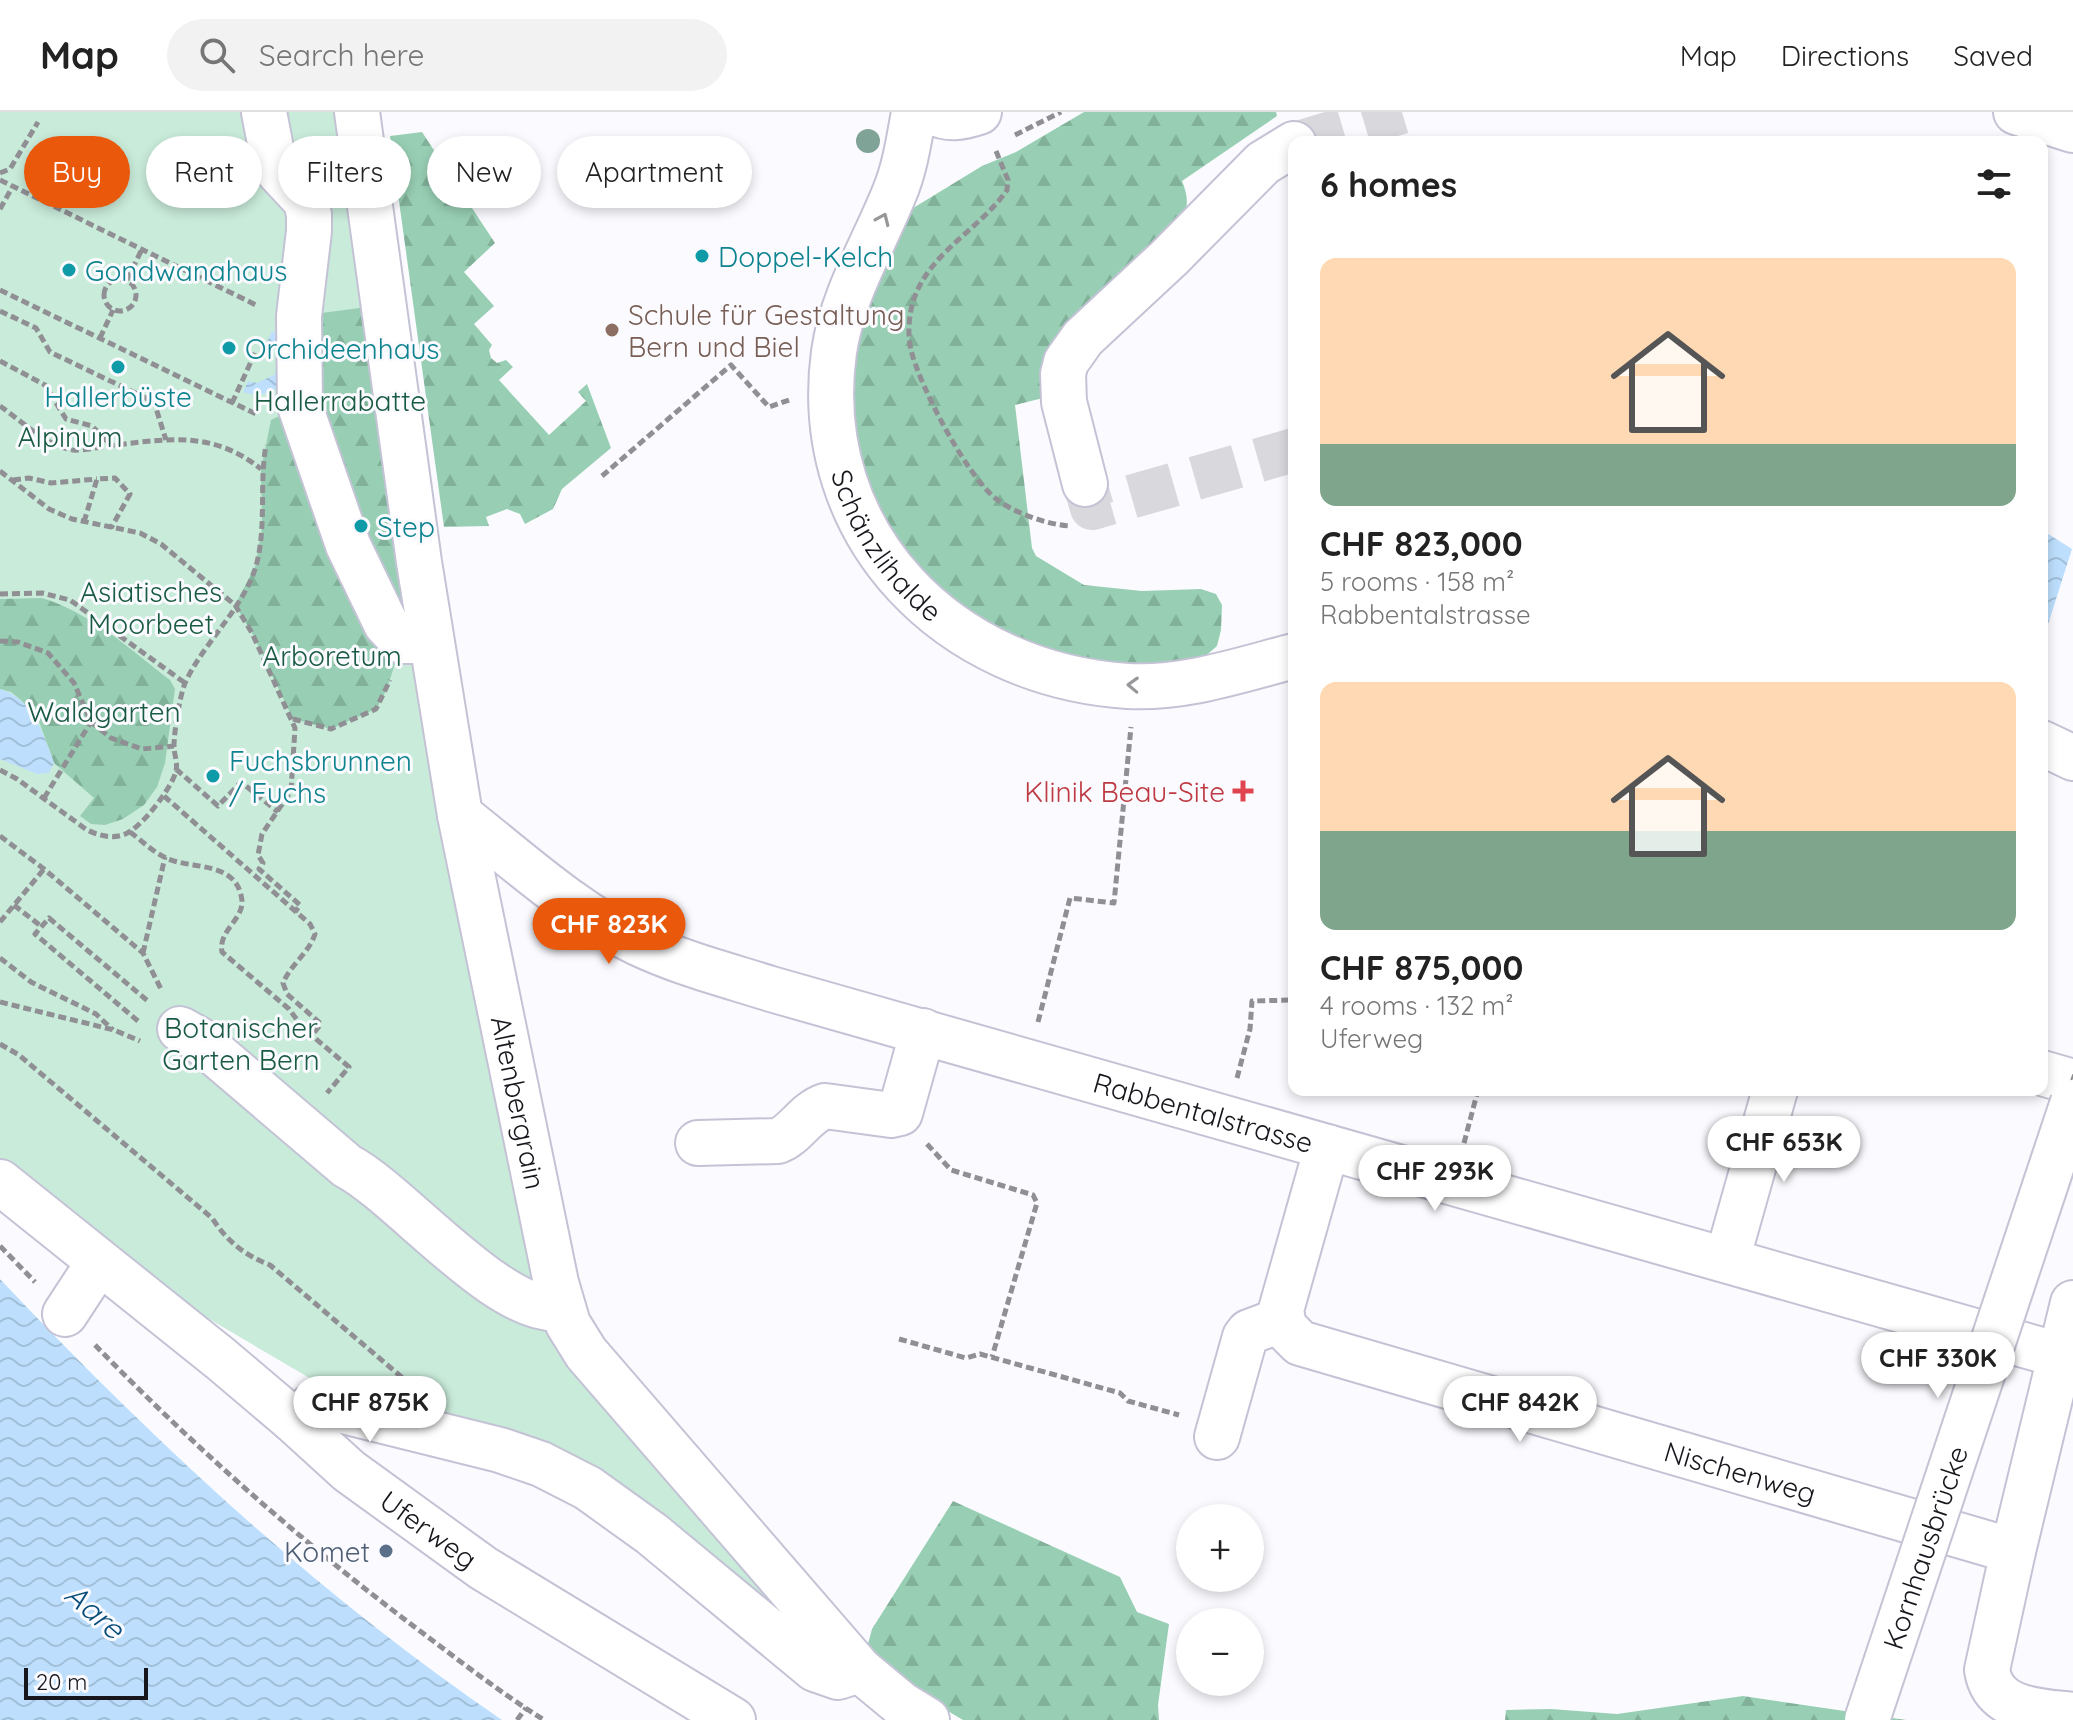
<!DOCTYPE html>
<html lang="en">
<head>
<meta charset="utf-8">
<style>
	body { margin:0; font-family:Quicksand,sans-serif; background:#f2f2f2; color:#222; height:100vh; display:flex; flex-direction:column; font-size:30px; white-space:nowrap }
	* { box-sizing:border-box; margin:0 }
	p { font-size:26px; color:#767676 }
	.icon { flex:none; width:44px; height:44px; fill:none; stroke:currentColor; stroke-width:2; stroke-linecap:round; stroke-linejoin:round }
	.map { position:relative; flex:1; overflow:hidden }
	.sheet { position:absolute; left:1288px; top:24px; width:760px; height:960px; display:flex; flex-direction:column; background:#fff; border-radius:16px; box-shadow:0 4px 12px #0003 }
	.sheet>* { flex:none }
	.guide { position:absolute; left:24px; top:24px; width:760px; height:72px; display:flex; gap:16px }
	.fabs { position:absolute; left:1176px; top:1392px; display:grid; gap:16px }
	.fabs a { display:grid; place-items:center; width:88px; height:88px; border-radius:50%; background:#fff; box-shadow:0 4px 12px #0003; font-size:40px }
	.scale { position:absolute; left:24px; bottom:20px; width:124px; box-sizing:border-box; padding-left:8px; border:4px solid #17161c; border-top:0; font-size:22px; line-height:28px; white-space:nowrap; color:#17161c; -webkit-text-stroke:6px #fbfbff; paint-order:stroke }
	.price { position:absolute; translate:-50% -68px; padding:0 18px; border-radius:28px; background:#fff; color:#222; font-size:26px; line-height:52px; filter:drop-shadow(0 2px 4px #0008) }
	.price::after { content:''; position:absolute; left:50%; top:48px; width:24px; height:18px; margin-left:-12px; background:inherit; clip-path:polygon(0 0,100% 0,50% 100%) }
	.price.active { background:#ea580c; color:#fff }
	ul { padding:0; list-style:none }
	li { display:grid; align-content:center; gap:16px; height:424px; padding:0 32px }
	li span { display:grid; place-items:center; height:248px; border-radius:16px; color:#555 }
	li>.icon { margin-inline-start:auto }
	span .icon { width:144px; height:144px; fill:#fffc; stroke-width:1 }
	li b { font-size:34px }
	h2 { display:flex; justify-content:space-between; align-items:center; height:96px; padding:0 32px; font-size:34px }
	.pill { padding:0 28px; border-radius:36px; background:#fff; box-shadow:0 4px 12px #0003; font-size:28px; line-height:72px }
	.pill.active { background:#ea580c; color:#fff }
	header { display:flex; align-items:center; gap:48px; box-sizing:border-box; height:112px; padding:0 40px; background:#fff; border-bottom:2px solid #e0e0e0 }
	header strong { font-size:38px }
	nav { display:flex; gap:44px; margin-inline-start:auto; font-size:28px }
	.search { width:560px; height:72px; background:#f2f2f2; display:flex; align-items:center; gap:20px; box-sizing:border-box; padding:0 28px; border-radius:44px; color:#767676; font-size:30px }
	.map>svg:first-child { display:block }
	.green { fill:#c9ebda }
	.forest { fill:url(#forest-firs) }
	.water { fill:url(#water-waves) }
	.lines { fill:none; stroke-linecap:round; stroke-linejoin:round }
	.minor-tunnel { stroke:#d9d9dd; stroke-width:44; stroke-dasharray:44 22; stroke-linecap:butt }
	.minor-casing { stroke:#c4c3d5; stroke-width:48 }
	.path { stroke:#8f8f94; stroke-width:5; stroke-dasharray:8 4; stroke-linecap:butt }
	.minor { stroke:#fff; stroke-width:44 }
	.tram { stroke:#8d8c91; stroke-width:2 }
	.minor-bridge-casing { stroke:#c4c3d5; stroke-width:48; stroke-linecap:butt }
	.minor-bridge { stroke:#fff; stroke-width:44 }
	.tree { fill:#7fa397 }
	.oneway { stroke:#979699 }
	.culture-dot { fill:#0f9aa8; stroke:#fbfbff; stroke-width:3 }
	.education-dot { fill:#8d6e63; stroke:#fbfbff; stroke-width:3 }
	.health-dot { fill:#e0444e; stroke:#fbfbff; stroke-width:3 }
	.service-dot { fill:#5c6f8a; stroke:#fbfbff; stroke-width:3 }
	.labels { text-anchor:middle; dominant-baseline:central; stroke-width:6; stroke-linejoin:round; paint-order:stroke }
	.culture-label { font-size:28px; fill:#0d838f; stroke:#fbfbff; text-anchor:start }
	.education-label { font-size:28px; fill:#785e54; stroke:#fbfbff; text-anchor:start }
	.park-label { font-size:28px; fill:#195b42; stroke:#fbfbff }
	.street-label { font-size:28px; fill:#17161c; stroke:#fbfbff }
	.health-label { font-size:28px; fill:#be3a42; stroke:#fbfbff; text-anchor:end }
	.service-label { font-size:28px; fill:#4e5e75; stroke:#fbfbff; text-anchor:end }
	.water-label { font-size:30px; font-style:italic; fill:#074d7b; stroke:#fbfbff }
</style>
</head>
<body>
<header>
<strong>Map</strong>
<div class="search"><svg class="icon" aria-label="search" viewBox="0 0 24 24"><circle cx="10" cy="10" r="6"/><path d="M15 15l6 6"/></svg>Search here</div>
<nav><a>Map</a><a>Directions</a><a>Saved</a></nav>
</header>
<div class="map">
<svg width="2073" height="1608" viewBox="0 0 2073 1608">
	<defs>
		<pattern id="forest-firs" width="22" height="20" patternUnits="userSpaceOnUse" patternTransform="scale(2)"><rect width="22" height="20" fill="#98cfb4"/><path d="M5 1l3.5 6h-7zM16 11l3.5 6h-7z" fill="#82b19a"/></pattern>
		<pattern id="water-waves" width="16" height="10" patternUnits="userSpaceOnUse" patternTransform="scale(2)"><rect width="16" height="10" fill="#bddffd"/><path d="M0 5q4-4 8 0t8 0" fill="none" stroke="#a2bfd8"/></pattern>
	</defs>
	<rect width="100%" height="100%" fill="#fbfbff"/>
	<path class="green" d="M0,0H340L545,1175L824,1548L650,1401L318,1271L153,1174L0,1047Z"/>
	<path class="forest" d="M1084,0H1276L1277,4L1182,69C1188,84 1189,93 1182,109L1047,285L1015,293L1032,436L1036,444L1084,473L1142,479L1201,477L1216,482L1222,493L1221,518L1217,534L1201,548L1178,552L1111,554L1009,527L924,469L868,384L849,282L858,215L905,101L982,54L1016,40Z
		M422,20L495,131L464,160L494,194L474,212L492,233L489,238L491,246L497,251L506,248L513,255L499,268L549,323L586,289L578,280L587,272L611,336L562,377L553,397L525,412L520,402L507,397L486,405L489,414L444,415L390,24Z
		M367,195L416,530L402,529L387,577L376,597L331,617L293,607L252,521L235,493L255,455L262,416L261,357L271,308L300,294L299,204Z
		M42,486C91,501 130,537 170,568L175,577L165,651L157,675L144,693L123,707L105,713L91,712L80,704L94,686L54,651L40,612L22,589L11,580L0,577V487Z
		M953,1389L1120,1465L1137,1500L1169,1512L1158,1593L1159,1608H963L904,1573L865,1543L872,1517Z
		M1743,1584L1906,1608H1505L1506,1598L1551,1597L1617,1602Z"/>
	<path class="water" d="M272,219L284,228V271C269,282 260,285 243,280L248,269L257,271L274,263C281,249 279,239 267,230Z
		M2042,418L2072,437L2044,525H2042Z
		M0,577C33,587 43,621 54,651L49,661L37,662L0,647Z
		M0,1167C153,1329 318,1483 502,1608H0Z"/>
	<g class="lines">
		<path class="minor-tunnel" d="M1301,30L1402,0
			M1085,372L1092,396L1294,338"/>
		<defs>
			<g id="minor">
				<path d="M264,0L273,47L279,60L306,89L309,103V119L299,204L300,294L348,433L386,512L402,529H431"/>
				<path id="s1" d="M357,0L419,450L460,703L556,1171L568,1212L586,1241L860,1558L901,1592L927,1608"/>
				<path id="s2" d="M914,0C909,28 905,56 894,82C873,134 842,184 834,240C809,424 950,563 1128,574C1185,577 1240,558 1294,544"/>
				<path d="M932,0C949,8 961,6 979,0"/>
				<path d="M2016,0L2073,18"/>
				<path d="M1085,372L1064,290L1063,262L1066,250L1083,226L1169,146L1263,51L1294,32"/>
				<path d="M2042,631L2073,646"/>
				<path id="s3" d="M460,703C516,747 573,800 638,831C680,851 727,863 771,877L2073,1247"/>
				<path d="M180,917L198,927L347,1054C402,1083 501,1206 563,1196"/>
				<path d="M2042,961L2073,970"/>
				<path d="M698,1031L778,1029C796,1022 805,1001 825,994L891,1003L900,1001L923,919"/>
				<path id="s4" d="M1327,1035L1281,1198L1284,1215L1300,1231L2013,1439"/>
				<path id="s5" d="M0,1070L221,1247L293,1308L349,1359L483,1456L733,1608"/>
				<path d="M1727,1148L1775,978"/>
				<path d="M2073,1191L2013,1439L1987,1558C1994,1600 2040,1599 2073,1603"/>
				<path d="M65,1202L99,1150"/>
				<path d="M293,1308L315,1292L500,1338L541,1352L588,1376L652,1422L815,1557L838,1565L860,1558"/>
				<path d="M1217,1325L1245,1225L1249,1220L1281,1208"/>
			</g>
		</defs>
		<use href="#minor" class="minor-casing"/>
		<path class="path" d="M1015,23L1061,0
			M996,39L1008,68L1007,78C981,116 932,139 915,184C909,200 907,221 911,238C920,275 966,362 995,386C1014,401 1046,412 1069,414
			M0,61L10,57L38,10
			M0,68L258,194
			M0,97L13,74
			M104 183a16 16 0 1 1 32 0a16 16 0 1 1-32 0Z
			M127,168L142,137
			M0,178L258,303
			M0,199L36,216L50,240L154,290L166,328
			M100,226L113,198
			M0,249L45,273L66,307L92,314L110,332
			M232,291L255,241
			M0,294C22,309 46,334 73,338C86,339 103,334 116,333C172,326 215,320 261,357
			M0,359L49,397L72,407L140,421L161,432L235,493L252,521L295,616L291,679L262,722L258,743L263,751L259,757L300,793L295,800
			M602,364L731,253L769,295L792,287
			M13,368L29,366L51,371L97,367
			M84,410L97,367L115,366L130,382L111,416
			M0,482L42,481L70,488L185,571
			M0,529L18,530L48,541L74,571L91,610L111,626L142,637L174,634
			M293,607L331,617L376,597L390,568
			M176,657L218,694L241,670L278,700
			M0,658L17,667L87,718C98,723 110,727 123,723C140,718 172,676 176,659C178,651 174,642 174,634C174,620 180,581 186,569C205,529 243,497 256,454C267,414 259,373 266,333
			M164,684L310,812L315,822C309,841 291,852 283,871L287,882L321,912L312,923
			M44,686L91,610
			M130,720C141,728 153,740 166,746C191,758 238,748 242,789C243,808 218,819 222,840L289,897L303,916L349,955L327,981
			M0,724L44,757L143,841L162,879
			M14,793L42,815
			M0,810L44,757
			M143,841L165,745
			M0,846L31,870L96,902L113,918
			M0,890L114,918L140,929
			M138,909L35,822L49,806L149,890
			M1038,910L1070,786L1114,791L1131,615
			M0,932L19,943L212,1106C227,1129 244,1143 270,1153L405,1268
			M1237,966L1250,917L1252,889L1294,888
			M1464,1031L1478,978
			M927,1032L951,1058L1033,1083L1037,1091L992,1245
			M0,1134L35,1170
			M899,1227L966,1246L980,1242L1120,1281L1128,1289L1179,1303
			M95,1233C195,1336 304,1432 420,1519C461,1550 501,1581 544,1608
			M517,1608L526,1596"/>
		<use href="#minor" class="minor"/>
		<path class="tram" d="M1858,1608L2073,963
			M1876,1608L2073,1017"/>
		<defs>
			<g id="minor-bridge">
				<path id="s6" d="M1867,1608L2073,990"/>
			</g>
		</defs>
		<use href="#minor-bridge" class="minor-bridge-casing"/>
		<use href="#minor-bridge" class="minor-bridge"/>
	</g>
	<circle class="tree" cx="868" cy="29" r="12"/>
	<defs><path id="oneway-chevron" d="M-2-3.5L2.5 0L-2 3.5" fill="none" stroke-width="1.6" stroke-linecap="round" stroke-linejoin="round" transform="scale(2)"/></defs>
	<g class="oneway">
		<use href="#oneway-chevron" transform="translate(883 107) rotate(-66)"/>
		<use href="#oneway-chevron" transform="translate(1133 573) rotate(-178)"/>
	</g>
	<g class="culture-dot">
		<circle cx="702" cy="144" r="8"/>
		<circle cx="69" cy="158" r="8"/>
		<circle cx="229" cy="236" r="8"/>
		<circle cx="118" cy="255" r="8"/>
		<circle cx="361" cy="414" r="8"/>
		<circle cx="213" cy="664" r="8"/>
	</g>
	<circle class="education-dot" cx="612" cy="218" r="8"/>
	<path class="health-dot" d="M1239 667h8v8h8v8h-8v8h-8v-8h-8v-8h8z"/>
	<circle class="service-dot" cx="386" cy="1439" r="8"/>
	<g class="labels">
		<g class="culture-label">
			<text x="718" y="144">Doppel-Kelch</text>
			<text x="85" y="158">Gondwanahaus</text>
			<text x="245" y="236">Orchideenhaus</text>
			<text x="118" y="284" text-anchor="middle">Hallerbüste</text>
			<text x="377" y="414">Step</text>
			<text x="229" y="648">Fuchsbrunnen<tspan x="229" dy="32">/ Fuchs</tspan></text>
		</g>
		<g class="education-label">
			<text x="628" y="202">Schule für Gestaltung<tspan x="628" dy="32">Bern und Biel</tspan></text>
		</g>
		<g class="park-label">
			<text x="340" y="288">Hallerrabatte</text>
			<text x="70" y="324">Alpinum</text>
			<text x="151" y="479">Asiatisches<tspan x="151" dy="32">Moorbeet</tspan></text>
			<text x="332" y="543">Arboretum</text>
			<text x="104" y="599">Waldgarten</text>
			<text x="241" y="915">Botanischer<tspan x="241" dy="32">Garten Bern</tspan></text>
		</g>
		<g class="street-label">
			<text stroke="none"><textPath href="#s2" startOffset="462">Schänzlihalde</textPath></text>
			<text stroke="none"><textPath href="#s1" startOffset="1004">Altenbergrain</textPath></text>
			<text stroke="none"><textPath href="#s3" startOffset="810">Rabbentalstrasse</textPath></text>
			<text stroke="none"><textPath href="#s4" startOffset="668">Nischenweg</textPath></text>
			<text stroke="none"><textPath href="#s5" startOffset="552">Uferweg</textPath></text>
			<text stroke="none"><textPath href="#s6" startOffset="182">Kornhausbrücke</textPath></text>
		</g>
		<g class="health-label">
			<text x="1225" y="679">Klinik Beau-Site</text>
		</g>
		<g class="service-label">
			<text x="370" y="1439">Komet</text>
		</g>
		<g class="water-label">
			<text transform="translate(95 1499) rotate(41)">Aare</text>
		</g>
	</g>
</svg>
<div class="fabs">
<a>+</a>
<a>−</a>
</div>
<div class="scale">20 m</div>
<b class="price active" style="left:609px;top:854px">CHF 823K</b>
<b class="price" style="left:1784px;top:1072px">CHF 653K</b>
<b class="price" style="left:1435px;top:1101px">CHF 293K</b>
<b class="price" style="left:1938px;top:1288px">CHF 330K</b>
<b class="price" style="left:370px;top:1332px">CHF 875K</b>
<b class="price" style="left:1520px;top:1332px">CHF 842K</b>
<div class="guide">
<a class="pill active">Buy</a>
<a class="pill">Rent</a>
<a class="pill">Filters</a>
<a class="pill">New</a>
<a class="pill">Apartment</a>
</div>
<section class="sheet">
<h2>6 homes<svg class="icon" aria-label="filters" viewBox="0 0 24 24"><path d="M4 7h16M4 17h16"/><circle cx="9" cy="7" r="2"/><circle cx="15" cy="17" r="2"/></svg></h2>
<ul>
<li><span style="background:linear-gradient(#ffd9b3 75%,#7fa58c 0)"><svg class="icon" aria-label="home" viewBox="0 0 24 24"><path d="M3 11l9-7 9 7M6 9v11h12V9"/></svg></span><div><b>CHF 823,000</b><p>5 rooms · 158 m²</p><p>Rabbentalstrasse</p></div></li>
<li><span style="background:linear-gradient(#ffd9b3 60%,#7fa58c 0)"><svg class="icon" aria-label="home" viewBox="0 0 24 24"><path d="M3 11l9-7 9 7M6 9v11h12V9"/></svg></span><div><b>CHF 875,000</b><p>4 rooms · 132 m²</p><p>Uferweg</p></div></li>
</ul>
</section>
</div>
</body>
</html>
